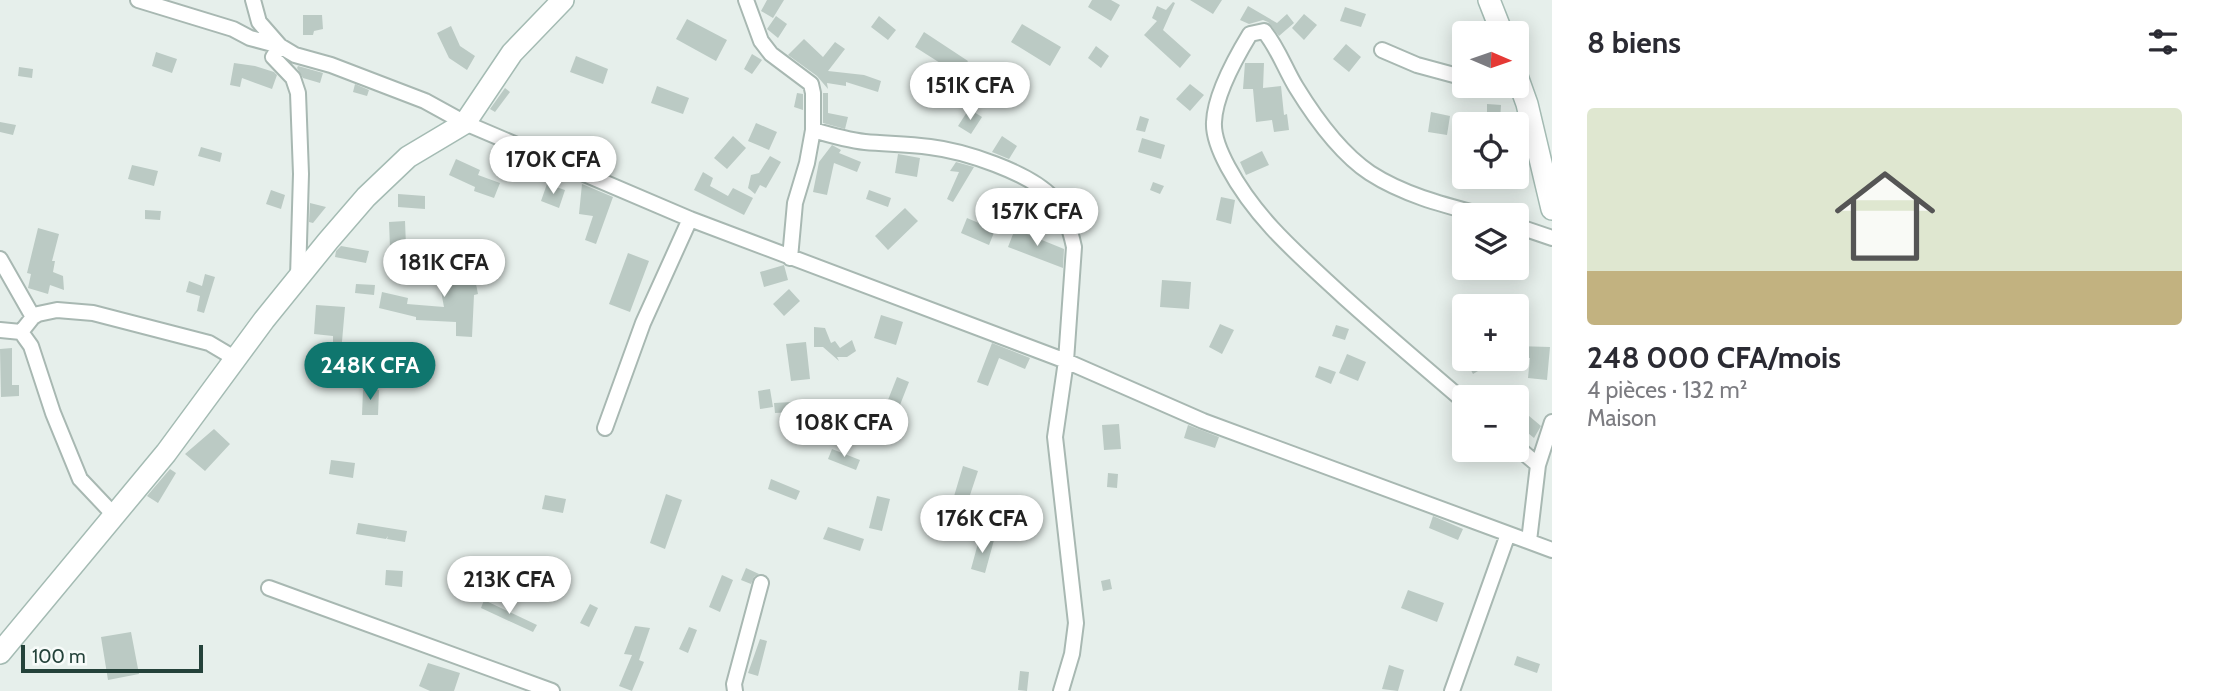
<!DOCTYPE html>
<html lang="fr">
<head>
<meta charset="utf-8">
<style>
	body { margin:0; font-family:Cabin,sans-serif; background:#f2f2f3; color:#2b2b33; height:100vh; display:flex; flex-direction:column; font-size:26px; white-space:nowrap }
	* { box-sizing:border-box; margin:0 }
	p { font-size:23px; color:#7c7c81 }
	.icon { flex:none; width:38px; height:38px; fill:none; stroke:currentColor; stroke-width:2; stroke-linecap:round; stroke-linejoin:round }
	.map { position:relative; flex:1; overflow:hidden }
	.details { display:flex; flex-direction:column; background:#fff; width:665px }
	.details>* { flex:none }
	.needle { width:46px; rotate:92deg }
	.controls { position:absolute; left:1452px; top:21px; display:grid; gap:14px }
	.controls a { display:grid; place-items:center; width:77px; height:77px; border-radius:7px; background:#fff; box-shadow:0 4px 18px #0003; font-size:35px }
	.scale { position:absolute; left:21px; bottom:18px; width:182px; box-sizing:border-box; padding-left:7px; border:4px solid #24423a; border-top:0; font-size:19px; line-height:24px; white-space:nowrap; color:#24423a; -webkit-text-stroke:5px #f7fbf9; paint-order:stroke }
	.price { position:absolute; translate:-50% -60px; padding:0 16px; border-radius:24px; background:#fff; color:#222; font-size:23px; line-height:46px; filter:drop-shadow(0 2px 4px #0008) }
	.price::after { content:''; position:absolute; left:50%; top:42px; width:21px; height:16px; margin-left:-10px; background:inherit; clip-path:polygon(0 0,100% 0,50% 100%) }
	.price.active { background:#0f766e; color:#fff }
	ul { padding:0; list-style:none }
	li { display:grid; align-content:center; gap:14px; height:371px; padding:0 35px }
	li span { display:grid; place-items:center; height:217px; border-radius:7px; color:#555 }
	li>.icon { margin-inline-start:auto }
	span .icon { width:126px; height:126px; fill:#fffc; stroke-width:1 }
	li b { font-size:30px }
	h2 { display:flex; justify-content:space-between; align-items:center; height:84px; padding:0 35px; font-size:30px }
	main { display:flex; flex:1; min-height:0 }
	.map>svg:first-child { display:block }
	.building { fill:#bbcac4 }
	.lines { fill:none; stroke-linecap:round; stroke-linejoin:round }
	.street-casing { stroke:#a8b8b2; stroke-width:18 }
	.secondary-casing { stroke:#a4bbb3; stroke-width:24 }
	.street { stroke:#fff; stroke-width:14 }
	.secondary { stroke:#fff; stroke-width:21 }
</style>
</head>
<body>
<main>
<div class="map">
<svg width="1552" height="691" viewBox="0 0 1552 691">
	<rect width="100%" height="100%" fill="#e6efeb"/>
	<path class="building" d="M767,0H784L773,18L761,11Z
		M1092,0H1111L1120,5L1111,21L1088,7Z
		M1190,0H1222L1213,14Z
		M1173,2L1175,3L1163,30L1191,55L1180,68L1144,35L1157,21L1152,18L1157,6L1166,10Z
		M1248,6L1277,23L1287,14L1294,23L1279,36L1268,22L1263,20L1249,24L1240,20Z
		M1345,7L1366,14L1361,27L1340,21Z
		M1304,14L1317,25L1304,40L1292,28Z
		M303,15H322L323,29L314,31L313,35H303Z
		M776,16L787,24L778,38L767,29Z
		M879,16L896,30L888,40L871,27Z
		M687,19L727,40L716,61L676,39Z
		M1022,24L1061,47L1050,66L1011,42Z
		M451,26L460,46L475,56L467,70L449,58L437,33Z
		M924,32L968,61L959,75L915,47Z
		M804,39L823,57L835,42L845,49L828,71L864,75L881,81L878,92L846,82V86L827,83L828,89L817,76L788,55Z
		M1346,44L1361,57L1349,72L1333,59Z
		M1096,46L1109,56L1101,68L1088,58Z
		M156,52L177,59L172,73L152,66Z
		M752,54L762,60L752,74L744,69Z
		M576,56L608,69L603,84L570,72Z
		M234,63L255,66L274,72L277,75L272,89L242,78L240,87L230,85Z
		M1245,63H1264L1263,88L1281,86L1284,115L1287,114L1289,130L1274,132L1272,120L1256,122L1253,89H1243Z
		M298,66L323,73L320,83L303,78L297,68Z
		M19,67L33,69L32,78L18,76Z
		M355,84L369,90L367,96L353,92Z
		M1190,84L1204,95L1190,111L1176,99Z
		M657,86L689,98L683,114L651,103Z
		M505,88L510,92L495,112L490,109Z
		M797,93L803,94V110L794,107Z
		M823,93H828V113L848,117L845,129L823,123Z
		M1487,104L1501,105L1500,121H1487Z
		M969,109L982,117L971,134L958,126Z
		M1431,112L1450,116L1447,135L1428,132Z
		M1140,116L1149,119L1145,132L1136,130Z
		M0,122L16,125L13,135L0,132Z
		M756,123L777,132L769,150L748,141Z
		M733,136L746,148L727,169L714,158Z
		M1002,136L1017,146L1009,159L992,152Z
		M1142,138L1165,145L1161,159L1138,152Z
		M832,145L841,150L839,153L861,162L857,172L834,163L827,195L813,192L819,162Z
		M201,147L222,153L220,162L198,156Z
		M1262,151L1269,165L1246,175L1240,162Z
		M898,154L920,158L917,177L895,173Z
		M770,156L781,162L766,188L760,185L755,194L748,188L751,175L759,173Z
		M456,159L480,170L478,175L500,183L494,198L474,191L475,187L449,175Z
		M956,162L974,167L953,202L947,199L959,172L950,171Z
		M132,165L158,171L154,186L128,179Z
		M703,172L713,178L710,186L728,196L733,188L753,198L744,215L694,190Z
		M1153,182L1164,186L1160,194L1150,190Z
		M547,184L565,190L559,208L541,201Z
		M582,184L613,197L596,244L585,240L593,216L579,214Z
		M271,190L285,195L281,209L266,204Z
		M869,190L891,198L888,207L866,199Z
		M398,194L425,196V209L398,207Z
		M1221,197L1235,200L1231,224L1216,220Z
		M310,203L326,207L313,223L309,222Z
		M905,208L918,221L888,250L875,236Z
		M145,210L161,211L160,220L145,219Z
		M967,218L995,230L989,245L961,233Z
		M405,221L406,246L390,247L389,222Z
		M38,228L59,234L52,261H55L53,272L63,276L64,290L50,285L48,294L28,288L31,274L27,273Z
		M1015,229L1064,249L1063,268L1008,247Z
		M341,246L369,251L366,263L335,257L336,251Z
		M628,253L649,261L630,312L609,304Z
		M468,257L469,276L474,274L478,294L474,295L472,337L456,336V322L416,320V317L379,308L382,292L408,298L407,304L444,307L439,281L445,280L443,258Z
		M784,265L788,280L764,287L760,272Z
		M205,274L215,277L204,313L197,311L200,296L186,292L189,281L202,286Z
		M1162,280L1191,282L1189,309L1160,307Z
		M356,284L375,285L374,295L355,293Z
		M789,289L800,301L784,316L773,304Z
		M316,305L345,307L341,353H352V371H333V336L314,334Z
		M881,315L903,322L896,345L874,338Z
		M1220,324L1234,330L1222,354L1209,347Z
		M1336,325L1349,329L1345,340L1332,336Z
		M814,327L825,328L831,343L835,341L840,348L852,340L856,351L847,357H837L839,361L823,347H814Z
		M806,342L810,379L791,381L786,344Z
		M992,343L1030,358L1025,369L999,358L988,386L977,382Z
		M1517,346L1550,347L1547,380L1528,378L1530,358L1517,359Z
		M12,348V385H19V396L1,397L0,349Z
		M1347,354L1366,362L1358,381L1339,373Z
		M1465,359H1484L1488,365L1473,374Z
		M1319,366L1336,372L1331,384L1315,377Z
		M897,377L909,382L898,410L886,405Z
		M770,389L773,407L760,409L758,391Z
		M363,390H379L378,415H362Z
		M792,402L793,412L775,413L774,403Z
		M855,408L864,410L858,441L839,437L847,411H854Z
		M1523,411L1541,426L1534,438L1517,424V418Z
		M1119,424L1121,449L1104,450L1102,425Z
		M1188,425L1219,437L1215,448L1184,438Z
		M214,429L230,444L205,471L185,454Z
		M832,449L860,460L856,470L828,459Z
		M331,460L355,463L353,478L329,474Z
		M963,466L978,471L966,507L952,503Z
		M170,469L176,473L158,503L147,496Z
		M1108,473L1118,474L1117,488L1107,487Z
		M771,479L800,491L796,500L768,489Z
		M666,494L682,500L665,549L650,543Z
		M545,495L566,499L563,513L542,509Z
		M877,496L890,499L882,531L869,528Z
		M1433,516L1463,529L1458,540L1429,528Z
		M358,523L407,531L405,542L387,539L388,536L386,539L356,534Z
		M828,527L864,539L860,551L823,539Z
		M980,536L994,540L985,573L971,569Z
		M746,568L759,574L754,577L751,584L741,580Z
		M386,570L403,571L402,587L385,585Z
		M722,575L733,580L720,612L709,607Z
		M1110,579L1112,589L1103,591L1101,581Z
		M1408,590L1444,603L1437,622L1401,608Z
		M484,600L537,625L533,632L481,608Z
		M590,604L598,608L589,627L580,623Z
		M635,626L650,628L639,660L644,662L632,691L619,686L632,655L624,654Z
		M689,627L697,630L688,653L679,649Z
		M131,632L139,674L108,680L101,637Z
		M760,639L767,641L758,676L748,673Z
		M1517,656L1540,664L1537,673L1514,665Z
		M428,663L460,673L454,691H430L419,686Z
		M1389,665L1404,670L1398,691L1382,689Z
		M1020,671L1029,672L1027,691L1018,690Z"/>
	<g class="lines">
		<defs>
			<path id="street" d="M138,0L233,29L250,38L280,46L295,55L331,65L425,101L465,123L690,219L1066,361L1203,421L1552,550
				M253,0L259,22L280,46L273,57L293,78L298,93L301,174L298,277
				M746,0L761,41L771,54L811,84L813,93V130L807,163L795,203L790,258
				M1382,50L1417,65L1465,78
				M813,130C830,135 847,140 865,142C887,144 908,144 930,147C964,151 1029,172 1053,198C1065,212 1070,229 1074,247L1066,361L1055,437L1076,623L1072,654L1061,691
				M1517,226L1552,238
				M0,259L33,317
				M0,330L21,332L31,346L53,413L80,479L114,515
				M21,332L33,317L38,314L57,310L93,313L209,343L236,359
				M1465,402C1424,367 1384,333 1344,297C1300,256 1257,221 1228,167C1221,154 1213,137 1214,122C1215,94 1236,57 1250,34L1264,31C1278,48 1285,69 1296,87C1315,118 1340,153 1370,173C1404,195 1444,205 1482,215
				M605,428L643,323L690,219
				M1517,447L1538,465
				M1529,541L1538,465L1552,422
				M269,588L552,691
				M735,691L734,684L761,583
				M1452,691L1508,534"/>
			<path id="secondary" d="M1489,0L1502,33
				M1517,76L1527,104L1552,209
				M0,653L166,453L264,320L328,241L366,197L408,157L465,123L512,53L563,0"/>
		</defs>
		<use href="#street" class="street-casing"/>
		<use href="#secondary" class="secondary-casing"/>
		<use href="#street" class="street"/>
		<use href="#secondary" class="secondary"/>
	</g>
</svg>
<div class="controls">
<a><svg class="needle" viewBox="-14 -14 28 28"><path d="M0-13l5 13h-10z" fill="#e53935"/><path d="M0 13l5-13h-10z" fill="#7c7c81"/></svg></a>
<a><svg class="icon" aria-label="locate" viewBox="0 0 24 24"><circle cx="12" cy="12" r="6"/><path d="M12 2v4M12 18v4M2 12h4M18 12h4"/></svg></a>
<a><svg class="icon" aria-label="layers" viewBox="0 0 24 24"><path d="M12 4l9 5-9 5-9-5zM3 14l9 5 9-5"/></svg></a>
<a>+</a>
<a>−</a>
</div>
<div class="scale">100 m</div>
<b class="price" style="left:970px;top:122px">151K CFA</b>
<b class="price" style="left:553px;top:196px">170K CFA</b>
<b class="price" style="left:1037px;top:248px">157K CFA</b>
<b class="price" style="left:444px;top:299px">181K CFA</b>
<b class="price active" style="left:370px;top:402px">248K CFA</b>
<b class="price" style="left:844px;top:459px">108K CFA</b>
<b class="price" style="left:982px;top:555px">176K CFA</b>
<b class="price" style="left:509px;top:616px">213K CFA</b>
</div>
<section class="details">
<h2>8 biens<svg class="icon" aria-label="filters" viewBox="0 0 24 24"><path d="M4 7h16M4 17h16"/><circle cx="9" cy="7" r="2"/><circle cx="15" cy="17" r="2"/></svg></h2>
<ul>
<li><span style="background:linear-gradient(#dfe7d0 75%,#c2b280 0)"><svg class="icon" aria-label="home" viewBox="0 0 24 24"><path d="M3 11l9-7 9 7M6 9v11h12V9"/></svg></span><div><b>248 000 CFA/mois</b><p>4 pièces · 132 m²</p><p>Maison</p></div></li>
</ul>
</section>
</main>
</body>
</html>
